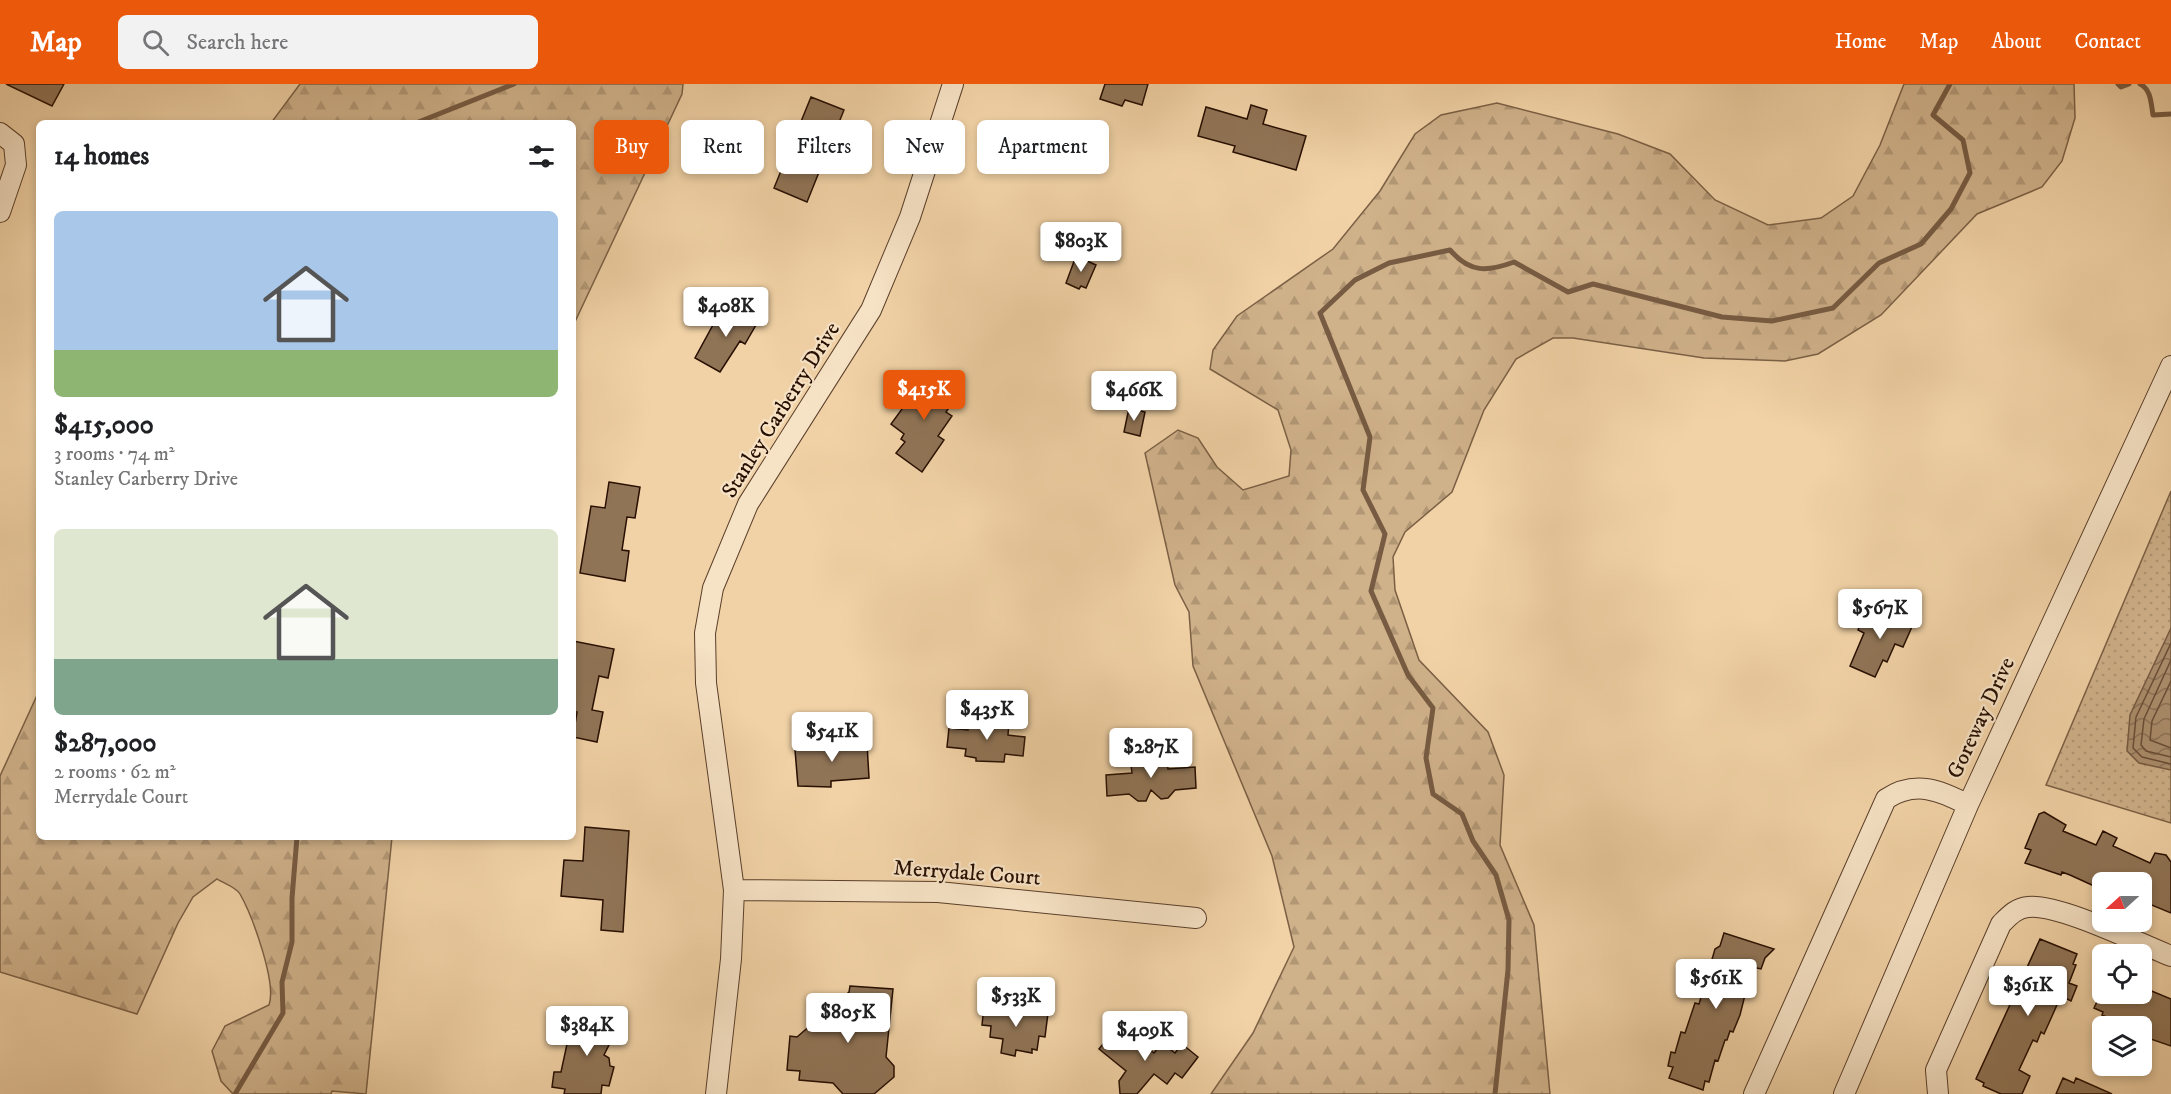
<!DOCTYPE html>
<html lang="en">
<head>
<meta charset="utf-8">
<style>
	body { margin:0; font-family:"IM FELL DW Pica",serif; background:#f2f2f2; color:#202124; height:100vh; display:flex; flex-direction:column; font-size:22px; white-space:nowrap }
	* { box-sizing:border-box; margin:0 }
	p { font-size:20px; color:#757577 }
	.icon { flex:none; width:33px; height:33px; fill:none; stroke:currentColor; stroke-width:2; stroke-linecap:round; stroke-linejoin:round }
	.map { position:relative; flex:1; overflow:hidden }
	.details { position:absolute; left:36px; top:36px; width:540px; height:720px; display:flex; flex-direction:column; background:#fff; border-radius:9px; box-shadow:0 3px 9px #0003 }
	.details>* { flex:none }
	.guide { position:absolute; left:594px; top:36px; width:570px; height:54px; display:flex; gap:12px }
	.needle { width:39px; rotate:249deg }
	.buttons { position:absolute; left:2092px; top:788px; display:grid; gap:12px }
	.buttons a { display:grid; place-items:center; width:60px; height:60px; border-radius:9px; background:#fff; box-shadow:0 3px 9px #0003; font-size:30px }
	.price { position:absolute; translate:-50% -51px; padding:0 14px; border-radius:6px; background:#fff; color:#222; font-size:20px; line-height:39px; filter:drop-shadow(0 2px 3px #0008) }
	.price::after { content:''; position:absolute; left:50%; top:36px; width:18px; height:14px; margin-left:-9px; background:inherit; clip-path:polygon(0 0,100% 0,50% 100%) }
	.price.active { background:#ea580c; color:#fff }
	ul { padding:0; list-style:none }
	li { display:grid; align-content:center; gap:12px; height:318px; padding:0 18px }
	li span { display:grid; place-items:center; height:186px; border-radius:9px; color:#555 }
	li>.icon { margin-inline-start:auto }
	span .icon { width:108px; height:108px; fill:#fffc; stroke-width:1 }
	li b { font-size:26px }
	h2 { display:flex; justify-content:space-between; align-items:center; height:72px; padding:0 18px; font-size:26px }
	.tag { padding:0 21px; border-radius:9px; background:#fff; box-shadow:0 3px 9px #0003; font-size:21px; line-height:54px }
	.tag.active { background:#ea580c; color:#fff }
	header { display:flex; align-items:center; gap:36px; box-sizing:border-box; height:84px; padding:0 30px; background:#ea580c; color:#fff }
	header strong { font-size:28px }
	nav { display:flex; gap:33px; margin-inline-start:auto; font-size:21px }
	.search { width:420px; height:54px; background:#f2f2f2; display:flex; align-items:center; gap:15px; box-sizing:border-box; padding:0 21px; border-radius:9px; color:#757577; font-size:22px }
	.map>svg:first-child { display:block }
	.forest { fill:url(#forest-firs); stroke:#7b6045; stroke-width:1.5 }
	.park { fill:url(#park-dots); stroke:#7b6045; stroke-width:1.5 }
	.water { fill:url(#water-waves); stroke:#775b42; stroke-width:1.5 }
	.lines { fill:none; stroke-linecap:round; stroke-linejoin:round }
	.shore { stroke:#6a4e37; stroke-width:1.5 }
	.stream { stroke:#775b42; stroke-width:5 }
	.building { fill:#907456; stroke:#270e00; stroke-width:1.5 }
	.minor-casing { stroke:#5a3f2a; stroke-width:22 }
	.minor { stroke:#f6e2c5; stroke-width:20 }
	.labels { text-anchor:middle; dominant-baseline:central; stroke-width:4.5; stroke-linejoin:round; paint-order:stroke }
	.street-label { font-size:22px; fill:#270e00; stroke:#f6e2c5 }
</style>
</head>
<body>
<header>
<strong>Map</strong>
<div class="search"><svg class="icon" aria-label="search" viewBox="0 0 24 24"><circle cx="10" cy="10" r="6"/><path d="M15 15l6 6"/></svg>Search here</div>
<nav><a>Home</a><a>Map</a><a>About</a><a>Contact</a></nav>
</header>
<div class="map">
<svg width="2171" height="1010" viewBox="0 0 2171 1010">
	<defs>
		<pattern id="forest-firs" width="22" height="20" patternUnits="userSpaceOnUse" patternTransform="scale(1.5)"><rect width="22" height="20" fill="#cfb18a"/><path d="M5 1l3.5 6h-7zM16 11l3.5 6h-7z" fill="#b29775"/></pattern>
		<pattern id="park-dots" width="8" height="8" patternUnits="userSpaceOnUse" patternTransform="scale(1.5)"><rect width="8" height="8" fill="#cfb18a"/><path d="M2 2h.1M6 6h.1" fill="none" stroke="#b29775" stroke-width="1.8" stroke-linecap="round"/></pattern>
		<pattern id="water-waves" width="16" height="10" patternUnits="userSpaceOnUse" patternTransform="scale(1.5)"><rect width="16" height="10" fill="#ac8f6e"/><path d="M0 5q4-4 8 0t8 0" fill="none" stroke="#8c7358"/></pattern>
	</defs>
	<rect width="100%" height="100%" fill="#f1d2a6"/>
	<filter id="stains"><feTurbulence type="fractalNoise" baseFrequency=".00333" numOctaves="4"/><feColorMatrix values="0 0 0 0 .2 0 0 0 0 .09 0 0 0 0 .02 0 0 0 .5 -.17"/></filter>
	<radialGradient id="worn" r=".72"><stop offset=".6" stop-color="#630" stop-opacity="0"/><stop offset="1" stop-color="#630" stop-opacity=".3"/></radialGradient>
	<path class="forest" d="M300,0H683L682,10L573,242V39H271Z
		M1904,0H2074L2075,34L2062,77L2042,103L1977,130L1881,231L1818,270L1785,277L1704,274L1573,254H1553L1516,275L1484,326L1452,408L1405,448L1393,473L1395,506L1419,576L1488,648L1504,691L1500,761L1534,841L1550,1010H1211L1253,949L1294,863L1272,772L1193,582L1189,528L1175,501L1145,369L1178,346L1198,354L1217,383L1243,406L1289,392L1291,366L1278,326L1210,285L1213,266L1237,232L1333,165L1380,107L1415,50L1441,31L1497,19L1618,50L1670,70L1715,116L1768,141L1821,134L1853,112L1880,61Z
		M39,607V753H392L366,1010L332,1007L331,1010H233L221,997L212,967L225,942L269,921C277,899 252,831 240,810C236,803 223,799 217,795L193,813L178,839L137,930L0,888V692Z"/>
	<path class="park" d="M2171,407V739L2046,701Z"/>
	<path class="water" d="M2171,544V686L2139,679L2127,667L2130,631Z"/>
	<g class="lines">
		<path class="shore" d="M2171,559L2136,633L2133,664L2142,673L2171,680
			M2171,576L2144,635L2141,661L2146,667L2171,673
			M2171,597L2152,637L2150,656L2171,664"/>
		<path class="stream" d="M2118,0L2121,3L2129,0
			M2140,0C2151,5 2151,19 2153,31L2171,30
			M416,39L514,0
			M235,1010L283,929L282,898L292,858V814L297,753
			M1495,1010L1508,886L1509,836L1496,791L1473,757L1462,730L1433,710L1426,674L1433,624L1408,591L1371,507L1385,450L1363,406L1370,353L1320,229L1355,196L1389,179L1450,166C1470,189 1487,188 1514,178L1568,208L1593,200L1722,233L1772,237L1833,224L1879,179L1921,160L1951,125L1970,89L1963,56L1933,31L1950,0"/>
	</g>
	<path class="building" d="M6,0H64L52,22Z
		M1105,0H1148L1142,21L1125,16L1122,22L1100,15Z
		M811,13L844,26L807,118L774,104Z
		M1251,21L1267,26L1263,40L1306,52L1296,86L1233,68L1235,62L1198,52L1206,23L1247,35Z
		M1076,172L1096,181L1086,204L1081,202L1079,205L1066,199Z
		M739,222L760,234L745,260L740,257L720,288L695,274L720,228L732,235Z
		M929,288L949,301L946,306L956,313L946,328L952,332L938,352L944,356L922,388L896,369L905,358L901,355L904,350L891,340Z
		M1129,324L1145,328L1140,352L1124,348Z
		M609,398L640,403L635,434L627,433L622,466L629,467L625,497L580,489L591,422L605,424Z
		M1888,524L1915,536L1903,563L1895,560L1887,578L1883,576L1875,593L1850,582L1864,549L1858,546L1865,529L1883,535Z
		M573,557L614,565L608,594L599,592L592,626L603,628L597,658L573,653L577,628L573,627Z
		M969,634L1009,638L1008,651L1025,653L1023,672L1005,670L1004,678L976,677V674L965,672L966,665L947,663L949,644L968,646Z
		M849,656V661L867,659L869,694L831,697V703L798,702L795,666L817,665L816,658Z
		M1144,669H1153L1167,676L1168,685L1195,683L1196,704L1175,706L1168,714L1161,715L1151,706L1146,717H1138L1129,710L1107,712L1106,691L1132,689L1131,681Z
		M2044,728L2066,741L2063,747L2096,761L2103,747L2117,754L2113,762L2150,779L2155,769L2166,771L2171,778V829L2142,817V798H2103V806L2070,791L2062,788L2061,791L2025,779L2031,766L2025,764L2039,730Z
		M585,743L629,747L623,848L601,846L603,816L561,812L564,776L583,777Z
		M1724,849L1774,865L1765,874L1761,885L1752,883L1740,931L1733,948L1730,947L1727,956H1725L1718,977L1715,976L1709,998L1705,997L1703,1006L1669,994L1673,983L1668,982L1671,968L1675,969L1681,948L1685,949L1695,919L1699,920L1715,865L1720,862Z
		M2040,855L2077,870L2073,880L2076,881L2069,899L2077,902L2071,917L2061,912L2044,950L2041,948L2037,958L2033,956L2019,986L2030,992L2022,1010H2001L1983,1002L1984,999L1976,995Z
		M850,902L893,905L886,973L894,982V993L874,1010H843L833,999L799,996L800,987L787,986L790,952L797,953L849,908Z
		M2142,903L2171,915V962L2142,952V942H2126L2102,931L2103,928L2094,924L2101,909H2142Z
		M995,921L1017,924L1022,921L1024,925L1048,929L1045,953L1039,952L1037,966L1032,965V969L1016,966L1015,972L1001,969L1003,955L990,953L991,942L982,941L984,923L994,924Z
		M582,925L619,941L604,971L609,974L610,982L614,983L609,1002L602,1001L601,1010H564L565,1005L552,1003L554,988H561L567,960Z
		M1114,947L1130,955L1133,952L1154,969L1162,959L1175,969L1182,960L1198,973L1182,994L1175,989L1167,1000L1154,990L1137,1010H1120L1119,997L1126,987L1099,965Z
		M2063,994L2074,999L2076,994L2112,1010H2056Z"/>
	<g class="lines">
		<defs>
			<path id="minor" d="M0,49L14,60L16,81L0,128
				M734,806L938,808L1196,834
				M716,1010L731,875L734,806L706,599L705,549L713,504L748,420L871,226L910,133L953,0
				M1754,1010L1886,715C1915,696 1940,706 1968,721
				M1844,1010L1968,721L2171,282
				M1938,1010L1936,986L2001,840C2009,832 2016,824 2028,823C2058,819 2140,860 2171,872"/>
		</defs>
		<use href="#minor" class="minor-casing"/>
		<use href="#minor" class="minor"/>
	</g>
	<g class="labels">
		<g class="street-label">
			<text transform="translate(781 326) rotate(-58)">Stanley Carberry Drive</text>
			<text transform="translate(1981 634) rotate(-65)">Goreway Drive</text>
			<text transform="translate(967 789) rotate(4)">Merrydale Court</text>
		</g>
	</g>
	<rect width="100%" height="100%" filter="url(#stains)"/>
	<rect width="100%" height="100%" fill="url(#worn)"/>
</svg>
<div class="buttons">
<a><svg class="needle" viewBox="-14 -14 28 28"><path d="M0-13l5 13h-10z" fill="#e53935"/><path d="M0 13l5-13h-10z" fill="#757577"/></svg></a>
<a><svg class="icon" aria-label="locate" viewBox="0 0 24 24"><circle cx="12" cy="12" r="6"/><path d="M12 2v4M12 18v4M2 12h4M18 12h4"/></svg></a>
<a><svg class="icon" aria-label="layers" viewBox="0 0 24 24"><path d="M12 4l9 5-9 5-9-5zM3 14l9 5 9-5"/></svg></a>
</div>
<b class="price" style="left:1081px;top:189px">$803K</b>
<b class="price" style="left:726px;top:254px">$408K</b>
<b class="price active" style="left:924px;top:337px">$415K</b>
<b class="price" style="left:1134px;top:338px">$466K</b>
<b class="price" style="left:1880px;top:556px">$567K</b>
<b class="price" style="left:987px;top:657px">$435K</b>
<b class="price" style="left:832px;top:679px">$541K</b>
<b class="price" style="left:1151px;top:695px">$287K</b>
<b class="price" style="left:1716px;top:926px">$561K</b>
<b class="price" style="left:2028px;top:933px">$361K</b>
<b class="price" style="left:1016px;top:944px">$533K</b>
<b class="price" style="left:848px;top:960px">$805K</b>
<b class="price" style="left:587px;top:973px">$384K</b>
<b class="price" style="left:1145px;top:978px">$409K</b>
<div class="guide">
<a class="tag active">Buy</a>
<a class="tag">Rent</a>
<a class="tag">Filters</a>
<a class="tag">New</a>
<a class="tag">Apartment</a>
</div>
<section class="details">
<h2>14 homes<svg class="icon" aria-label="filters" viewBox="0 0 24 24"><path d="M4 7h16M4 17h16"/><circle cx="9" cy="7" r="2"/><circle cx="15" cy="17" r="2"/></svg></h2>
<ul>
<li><span style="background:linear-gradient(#a9c7e8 75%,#8fb573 0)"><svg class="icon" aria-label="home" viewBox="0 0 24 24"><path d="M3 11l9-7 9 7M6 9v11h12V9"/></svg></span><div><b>$415,000</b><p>3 rooms · 74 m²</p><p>Stanley Carberry Drive</p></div></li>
<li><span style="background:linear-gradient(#dfe7d0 70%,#7fa58c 0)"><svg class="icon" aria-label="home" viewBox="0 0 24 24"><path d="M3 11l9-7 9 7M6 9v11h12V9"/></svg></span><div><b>$287,000</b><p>2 rooms · 62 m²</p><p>Merrydale Court</p></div></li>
</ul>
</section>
</div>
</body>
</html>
